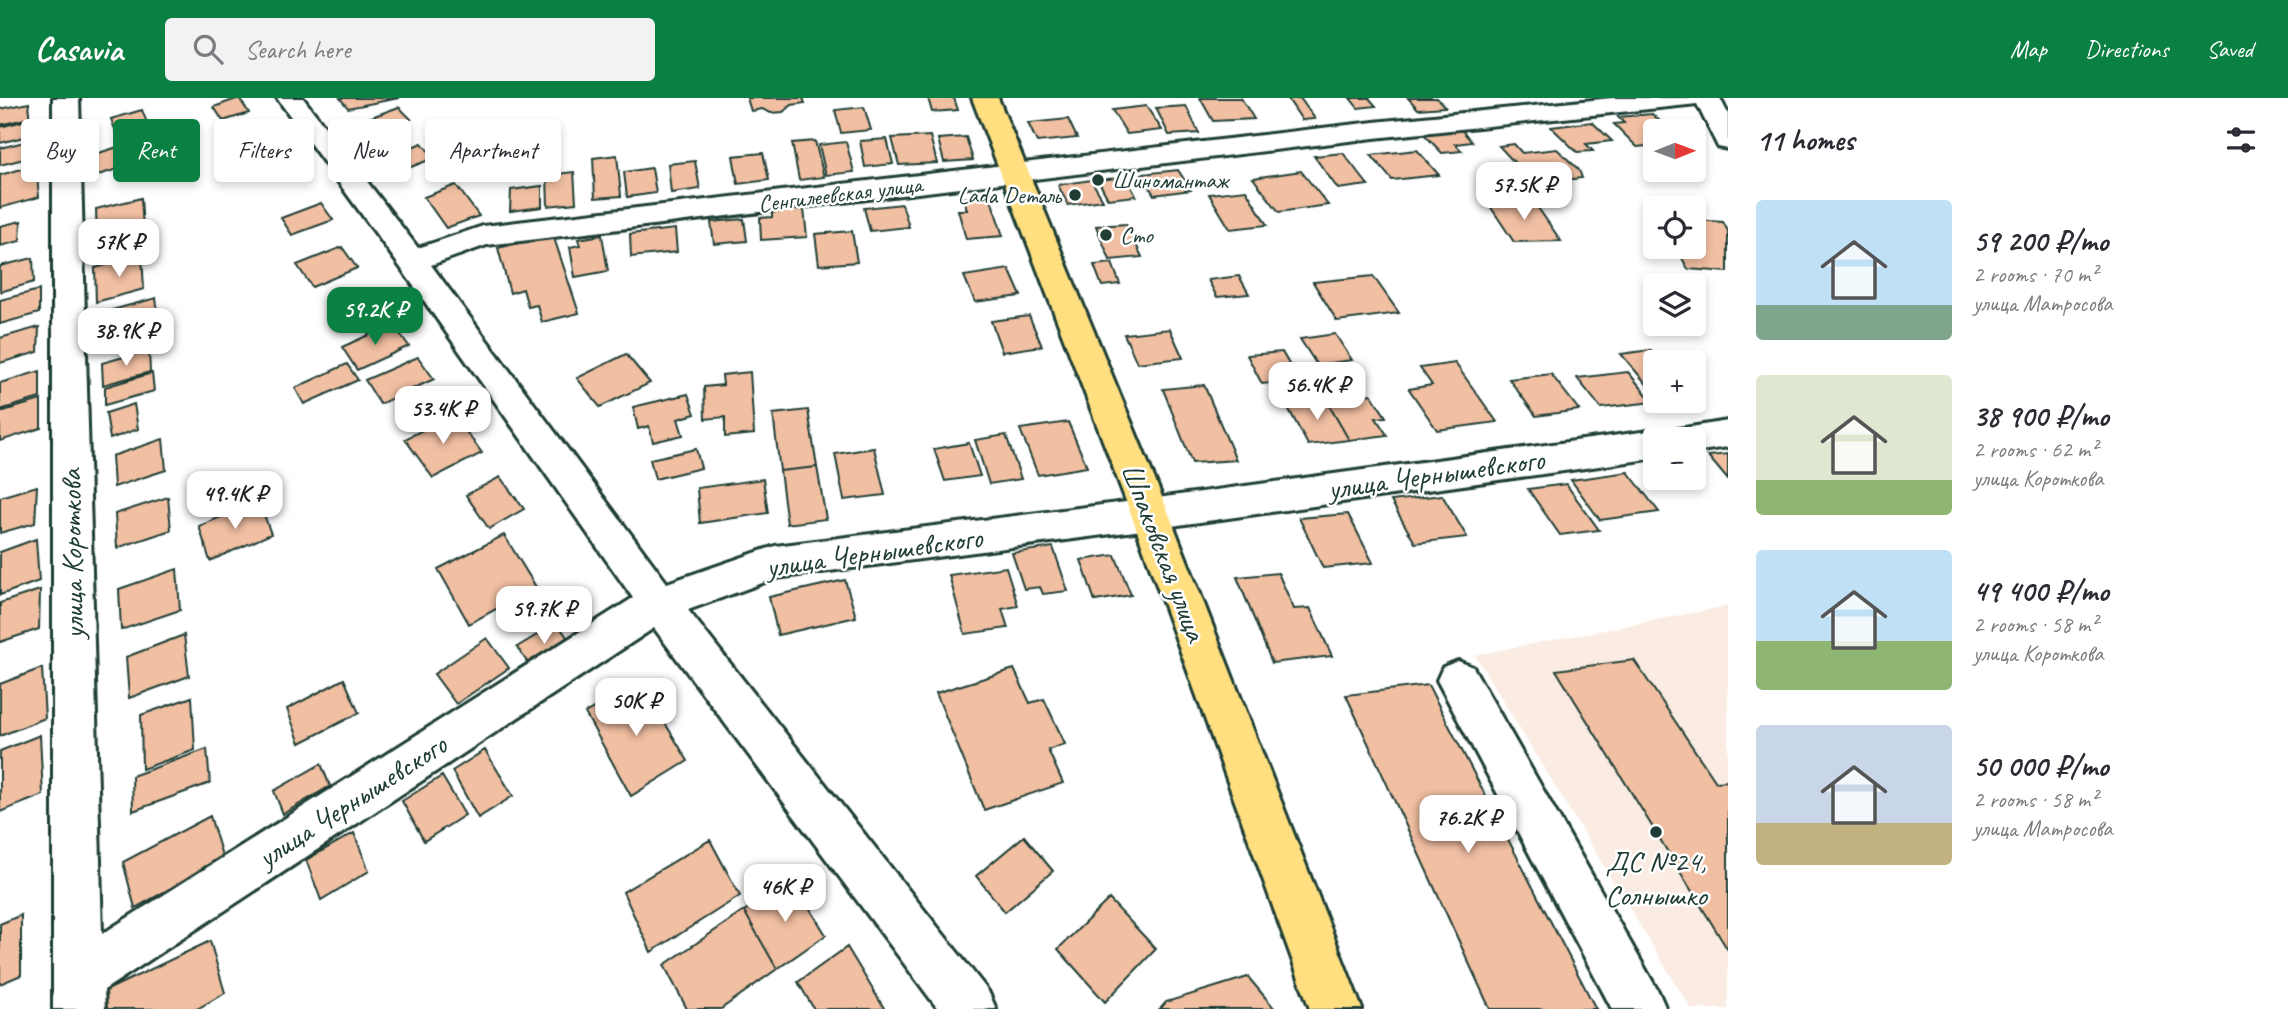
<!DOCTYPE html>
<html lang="en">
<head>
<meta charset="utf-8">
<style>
	body { margin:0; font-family:Caveat,sans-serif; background:#f2f2f3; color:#2b2b33; height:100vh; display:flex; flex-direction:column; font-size:26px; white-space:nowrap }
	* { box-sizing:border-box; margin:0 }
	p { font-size:23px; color:#7c7c81 }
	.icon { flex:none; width:38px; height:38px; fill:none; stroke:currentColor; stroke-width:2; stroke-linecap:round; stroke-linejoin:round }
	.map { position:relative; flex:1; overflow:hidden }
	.drawer { display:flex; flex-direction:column; background:#fff; width:560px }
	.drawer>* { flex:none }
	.guide { position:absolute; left:21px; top:21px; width:665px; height:63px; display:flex; gap:14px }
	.needle { width:46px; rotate:89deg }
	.buttons { position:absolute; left:1643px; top:21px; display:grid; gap:14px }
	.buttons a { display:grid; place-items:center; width:63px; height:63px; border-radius:7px; background:#fff; box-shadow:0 4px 10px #0003; font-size:35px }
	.price { position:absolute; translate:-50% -60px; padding:0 16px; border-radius:14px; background:#fff; color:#222; font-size:23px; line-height:46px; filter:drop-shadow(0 2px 4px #0008) }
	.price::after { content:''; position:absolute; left:50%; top:42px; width:21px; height:16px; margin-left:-10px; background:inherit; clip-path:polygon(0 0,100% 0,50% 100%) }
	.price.on { background:#0b8043; color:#fff }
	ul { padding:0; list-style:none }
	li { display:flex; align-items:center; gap:21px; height:175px; padding:0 28px }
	li span { display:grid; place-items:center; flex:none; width:196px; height:140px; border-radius:7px; color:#555 }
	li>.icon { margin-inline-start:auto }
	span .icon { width:84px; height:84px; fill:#fffc; stroke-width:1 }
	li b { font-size:30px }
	h2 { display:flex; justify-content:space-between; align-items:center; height:84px; padding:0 28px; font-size:30px }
	.pill { padding:0 24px; border-radius:7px; background:#fff; box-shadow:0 4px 10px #0003; font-size:24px; line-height:63px }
	.pill.on { background:#0b8043; color:#fff }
	header { display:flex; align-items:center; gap:42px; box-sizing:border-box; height:98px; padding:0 35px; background:#0b8043; color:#fff }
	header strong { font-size:33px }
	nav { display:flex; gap:38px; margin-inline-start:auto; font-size:24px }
	.search { width:490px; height:63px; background:#f2f2f3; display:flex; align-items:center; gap:18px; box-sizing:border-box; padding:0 24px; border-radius:7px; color:#7c7c81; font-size:26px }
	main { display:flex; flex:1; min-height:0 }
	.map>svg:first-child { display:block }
	.built { fill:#fbece3 }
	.building { fill:#f1bfa2; stroke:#1f3d34; stroke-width:2 }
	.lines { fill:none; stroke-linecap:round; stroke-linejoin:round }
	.minor-casing { stroke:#1f3d34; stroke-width:6 }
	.major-casing { stroke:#1f3d34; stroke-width:6 }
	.minor { fill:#fff; fill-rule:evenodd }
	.major { fill:#ffdf80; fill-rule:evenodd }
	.poi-dot { fill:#1f3d34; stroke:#fff; stroke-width:2.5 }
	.labels { text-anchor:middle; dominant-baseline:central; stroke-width:5; stroke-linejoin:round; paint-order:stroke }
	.far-poi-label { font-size:24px; fill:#1f3d34; stroke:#fff; text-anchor:start }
	.far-street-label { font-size:24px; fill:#1f3d34; stroke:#fff }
	.street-label { font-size:30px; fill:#1f3d34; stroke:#fff }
	.poi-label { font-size:30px; fill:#1f3d34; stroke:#fff }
</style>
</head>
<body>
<header>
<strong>Casavia</strong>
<div class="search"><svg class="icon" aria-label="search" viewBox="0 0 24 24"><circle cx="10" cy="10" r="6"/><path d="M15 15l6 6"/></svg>Search here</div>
<nav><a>Map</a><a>Directions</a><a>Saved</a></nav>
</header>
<main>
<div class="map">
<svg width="1728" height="911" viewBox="0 0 1728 911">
	<rect width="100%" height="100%" fill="#fff"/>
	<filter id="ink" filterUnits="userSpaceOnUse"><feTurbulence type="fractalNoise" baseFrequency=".0143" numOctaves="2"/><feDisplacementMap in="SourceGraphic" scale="14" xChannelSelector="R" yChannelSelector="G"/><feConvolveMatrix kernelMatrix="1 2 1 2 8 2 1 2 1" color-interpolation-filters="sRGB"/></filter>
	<g filter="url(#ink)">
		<path class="built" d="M1728,508V911H1691L1475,557Z"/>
		<path class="building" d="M239,0L249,15L223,23L214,9Z
			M340,0H399L348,10Z
			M747,0H803L805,5L792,7L783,14L771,15L762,11L751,13Z
			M928,0H954L958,12L932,14Z
			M1200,0H1241L1254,21L1213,23Z
			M1300,0L1315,21L1302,22L1288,1Z
			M1350,0H1369L1376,8L1358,10Z
			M1408,0H1437L1445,9L1418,11Z
			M29,5V20L0,27V11Z
			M1146,8L1162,32L1127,36L1112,12Z
			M1186,8L1199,35L1169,37L1156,10Z
			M399,9L411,21L367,38L355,25Z
			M864,9L871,32L841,35L835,12Z
			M142,12L149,30L118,39L111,21Z
			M1652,16L1671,33H1656V47L1637,49L1614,26L1624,25L1618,19Z
			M31,21L32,37L0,45V29Z
			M1068,21L1077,40L1037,44L1028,25Z
			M1592,24L1612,43L1586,46L1593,53L1577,54L1551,29Z
			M1460,30L1472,44L1455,46L1462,53L1442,55L1423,35Z
			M930,38L937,65L899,67L892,40Z
			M966,39L973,62L944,64L938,41Z
			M887,41L893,66L865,69L860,43Z
			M32,42V59L0,67V50Z
			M815,43L824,79L799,82L792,45Z
			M846,44L854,74L826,77L819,47Z
			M422,45L434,60L398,74L386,59Z
			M1514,46L1522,55L1557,51L1579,72L1582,80L1539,85L1527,78L1499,48Z
			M121,48L128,68L95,78L89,58Z
			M287,49L297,64L259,78L249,63Z
			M1417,52L1439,77L1392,82L1371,57Z
			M763,55L769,82L738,86L733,58Z
			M1343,55L1368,87L1338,91L1314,58Z
			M617,57L621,98L595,100L593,60Z
			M695,63L700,91L671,95L668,66Z
			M36,67L39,99L0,110V77Z
			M652,70L656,95L627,99L624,74Z
			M1178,72L1191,92L1154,97L1142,76Z
			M1301,73L1328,107L1279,114L1253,80Z
			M574,74L576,105L548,108L547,77Z
			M1126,79L1136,98L1108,101L1098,82Z
			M1091,82L1103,102L1068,107L1058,87Z
			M456,87L479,118L446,130L424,99Z
			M542,88V109L510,113L511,92Z
			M1246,92L1267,127L1230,131L1209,96Z
			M990,98L1003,138L966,141L958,112H967L964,100Z
			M141,100L143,130L97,142L96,111Z
			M1534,104L1561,143L1514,144L1488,105Z
			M321,105L333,122L292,137L281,120Z
			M902,106L909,129L870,133L864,110Z
			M804,111L807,139L761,142L760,120L772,119V113Z
			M744,121L747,143L714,146L711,124Z
			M1694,122L1723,124L1728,133V174L1688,171L1676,149H1694Z
			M21,123L20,143L0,148V128Z
			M1126,126L1142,159L1110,162L1096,128Z
			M675,131L677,154L631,159L630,136Z
			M852,133L857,164L819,167L815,136Z
			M553,137L579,215L542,224L537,207L528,209L523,191L510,195L498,150Z
			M602,137L608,173L575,179L570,149L580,147L578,141Z
			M342,149L357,170L312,189L297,167Z
			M142,157L144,191L96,204L95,170Z
			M33,160L34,184L0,194V168Z
			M1112,165L1120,186L1102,188L1094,167Z
			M1009,171L1021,198L975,204L964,178Z
			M1239,178L1249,196L1217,199L1208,182Z
			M1373,178L1399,215L1337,223L1313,184Z
			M39,192V215L0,226V202Z
			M368,192L383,216L347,231L333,206Z
			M156,200L159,223L102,239L101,215Z
			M1029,218L1042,248L1002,254L991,223Z
			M393,226L409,248L357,272L342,249Z
			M39,229L38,254L0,265V240Z
			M1170,231L1183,260L1137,265L1124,236Z
			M1335,236L1352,262L1317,267L1300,241Z
			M149,252L150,274L103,287L102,265Z
			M1650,252L1660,264H1656V297L1621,256Z
			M1282,254L1298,282L1262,286L1247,257Z
			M626,256L650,285L600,309L577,280Z
			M418,259L434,281L380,306L365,282Z
			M1455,265L1497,324L1437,332L1409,291L1432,287L1420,270Z
			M347,266L358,282L304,306L295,290Z
			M40,273V300L0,312V285Z
			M750,274L754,336L725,339V319L705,321L704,289L723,287L722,277Z
			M1628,274L1653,304L1601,310L1577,280Z
			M152,275L154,293L105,307V289Z
			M1551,276L1579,312L1536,318L1509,281Z
			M1204,287L1236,362L1192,365L1163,291Z
			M688,296L695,316L678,321L683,337L653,344L649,328L638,331L633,309Z
			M1371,296L1386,319L1376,320L1387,337L1349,342L1326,302Z
			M41,302V330L0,343V314Z
			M1326,302L1349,342L1308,347L1286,306Z
			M134,306L138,331L110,341L106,315Z
			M808,312L817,369L780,373L773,316Z
			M453,316L482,355L433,380L405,341Z
			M1068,324L1087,369L1038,377L1020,331Z
			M1006,337L1021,381L989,386L975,342Z
			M163,341L166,372L114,389L112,358Z
			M969,345L980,378L945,383L934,351Z
			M874,350L885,397L844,402L835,356Z
			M696,351L701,370L655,381L650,361Z
			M1728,356V382L1708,358Z
			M817,369L826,421L787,426L780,373Z
			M1628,374L1659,414L1600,422L1571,382Z
			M500,379L524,411L489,431L466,397Z
			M763,381L768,415L700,425L697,390Z
			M1566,386L1599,432L1560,437L1528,391Z
			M37,388L35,425L0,435V399Z
			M1442,397L1467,439L1415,445L1391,403Z
			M168,399L171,432L117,450L115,416Z
			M259,403L271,436L210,463L199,428Z
			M1348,416L1373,465L1323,470L1299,420Z
			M504,437L536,489L469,526L438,471Z
			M36,441L39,483L0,497V454Z
			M1053,449L1068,493L1043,496L1040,489L1024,491L1012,455Z
			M1115,457L1131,497L1095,503L1081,462Z
			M1006,469L1018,508L1002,511L1008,530L965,536L949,477Z
			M177,471L180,512L121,532L119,491Z
			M1278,475L1294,511L1310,510L1332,558L1272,565L1237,479Z
			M845,482L856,519L778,537L769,499Z
			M40,492L39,531L0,544V505Z
			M557,525L572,546L532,571L517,549Z
			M184,537L189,578L129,600L126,559Z
			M487,540L509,570L456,606L434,576Z
			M1634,562L1716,684L1728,683V852L1556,572Z
			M42,570L45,620L0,638V586Z
			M1014,571L1030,605L1044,601L1065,646L1048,652L1063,685L984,712L936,595Z
			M344,581L359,615L300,645L287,611Z
			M640,584L688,663L631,698L585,615Z
			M1428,587L1596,911H1490L1346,597Z
			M192,599L195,652L142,671L141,617Z
			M40,637L43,697L0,714V653Z
			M207,651L210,685L133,713L132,678Z
			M485,652L513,698L478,720L452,673Z
			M321,666L330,688L283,716L274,693Z
			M442,678L465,717L424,743L402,703Z
			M210,718L223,761L135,810L123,764Z
			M354,735L369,773L321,802L306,762Z
			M1024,738L1053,773L1005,814L976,778Z
			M710,742L740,798L651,854L623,794Z
			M792,781L826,837L777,871L744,813Z
			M1109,801L1156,851L1105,904L1058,851Z
			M744,813L777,871L721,911H687L664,867Z
			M21,817V877L0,886V826Z
			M210,843L225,895L197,911H106L105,893Z
			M847,849L884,910L882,911H814L798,884Z
			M1248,879L1275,911H1160L1166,904Z"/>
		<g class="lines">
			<defs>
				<path id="minor" d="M53,0H79L102,836L633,500L401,170L277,0H303L418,150L483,128L1374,24L1612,0H1720L1728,16V51L1718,49L1697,6L1374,40L487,147L431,167L667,485L775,448L1150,401L1656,332L1669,336L1671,341H1656V360L1150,431L776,480L688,512L988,893L996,911H938L654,530L104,892L105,911H53Z
					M1728,323V349L1694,354V341H1672L1678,331Z
					M1458,563L1473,569L1658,893L1666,911H1612L1437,582L1443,569Z"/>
				<path id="major" d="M972,0H998L1169,416L1362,911H1310L1131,416Z"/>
			</defs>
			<use href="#minor" class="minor-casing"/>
			<use href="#major" class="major-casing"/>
			<use href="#minor" class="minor"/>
			<use href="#major" class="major"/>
		</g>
	</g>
	<g class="poi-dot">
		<circle cx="1098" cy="82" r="7"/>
		<circle cx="1075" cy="97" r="7"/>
		<circle cx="1106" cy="137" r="7"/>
		<circle cx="1656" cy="734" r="7"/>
	</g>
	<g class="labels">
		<g class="far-poi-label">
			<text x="1112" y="82">Шиномантаж</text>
			<text x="1061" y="97" text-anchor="end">Lada Dеталь</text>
			<text x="1120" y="137">Сто</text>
		</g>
		<g class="far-street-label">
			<text transform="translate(840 96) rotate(-7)">Сенгилеевская улица</text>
		</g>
		<g class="street-label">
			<text transform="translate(1436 376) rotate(-8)">улица Чернышевского</text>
			<text transform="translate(874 454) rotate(-8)">улица Чернышевского</text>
			<text transform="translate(1164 454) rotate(69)">Шпаковская улица</text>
			<text transform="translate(72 456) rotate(-91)">улица Короткова</text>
			<text transform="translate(352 703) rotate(-33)">улица Чернышевского</text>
		</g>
		<g class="poi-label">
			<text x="1656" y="763">ДС №24,<tspan x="1656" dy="34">Солнышко</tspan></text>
		</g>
	</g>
</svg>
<div class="buttons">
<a><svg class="needle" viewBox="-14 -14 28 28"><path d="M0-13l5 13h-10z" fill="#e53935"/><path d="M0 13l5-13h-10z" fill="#7c7c81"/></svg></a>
<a><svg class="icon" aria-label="locate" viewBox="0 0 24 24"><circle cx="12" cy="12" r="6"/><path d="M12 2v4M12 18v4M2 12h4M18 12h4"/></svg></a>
<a><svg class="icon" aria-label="layers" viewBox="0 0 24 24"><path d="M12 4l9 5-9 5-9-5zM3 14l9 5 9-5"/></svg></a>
<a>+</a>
<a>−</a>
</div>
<b class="price" style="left:1524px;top:124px">57.5K ₽</b>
<b class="price" style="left:119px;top:181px">57K ₽</b>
<b class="price on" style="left:375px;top:249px">59.2K ₽</b>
<b class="price" style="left:126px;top:270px">38.9K ₽</b>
<b class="price" style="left:1317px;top:324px">56.4K ₽</b>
<b class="price" style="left:443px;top:348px">53.4K ₽</b>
<b class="price" style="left:235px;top:433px">49.4K ₽</b>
<b class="price" style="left:544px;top:548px">59.7K ₽</b>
<b class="price" style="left:636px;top:640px">50K ₽</b>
<b class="price" style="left:1468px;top:757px">76.2K ₽</b>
<b class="price" style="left:785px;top:826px">46K ₽</b>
<div class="guide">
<a class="pill">Buy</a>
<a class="pill on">Rent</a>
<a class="pill">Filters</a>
<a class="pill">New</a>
<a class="pill">Apartment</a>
</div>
</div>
<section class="drawer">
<h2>11 homes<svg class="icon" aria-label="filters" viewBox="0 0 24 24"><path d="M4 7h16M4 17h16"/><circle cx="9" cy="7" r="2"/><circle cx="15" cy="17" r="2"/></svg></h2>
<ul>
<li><span style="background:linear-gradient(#bfe0f5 75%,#7fa58c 0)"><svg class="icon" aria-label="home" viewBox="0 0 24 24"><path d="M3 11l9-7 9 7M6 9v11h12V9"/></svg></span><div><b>59 200 ₽/mo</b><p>2 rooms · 70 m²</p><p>улица Матросова</p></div></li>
<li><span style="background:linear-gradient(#dfe7d0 75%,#8fb573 0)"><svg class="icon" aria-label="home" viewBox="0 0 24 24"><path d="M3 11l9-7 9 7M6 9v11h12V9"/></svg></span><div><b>38 900 ₽/mo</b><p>2 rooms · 62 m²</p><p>улица Короткова</p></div></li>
<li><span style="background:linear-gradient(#bfe0f5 65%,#8fb573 0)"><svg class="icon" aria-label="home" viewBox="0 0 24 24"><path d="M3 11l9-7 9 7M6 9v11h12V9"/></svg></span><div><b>49 400 ₽/mo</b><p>2 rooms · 58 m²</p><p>улица Короткова</p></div></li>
<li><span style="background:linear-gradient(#c9d6e8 70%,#c2b280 0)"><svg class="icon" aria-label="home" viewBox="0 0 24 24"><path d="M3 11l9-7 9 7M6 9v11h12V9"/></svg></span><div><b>50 000 ₽/mo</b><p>2 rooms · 58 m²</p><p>улица Матросова</p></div></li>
</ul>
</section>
</main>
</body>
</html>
